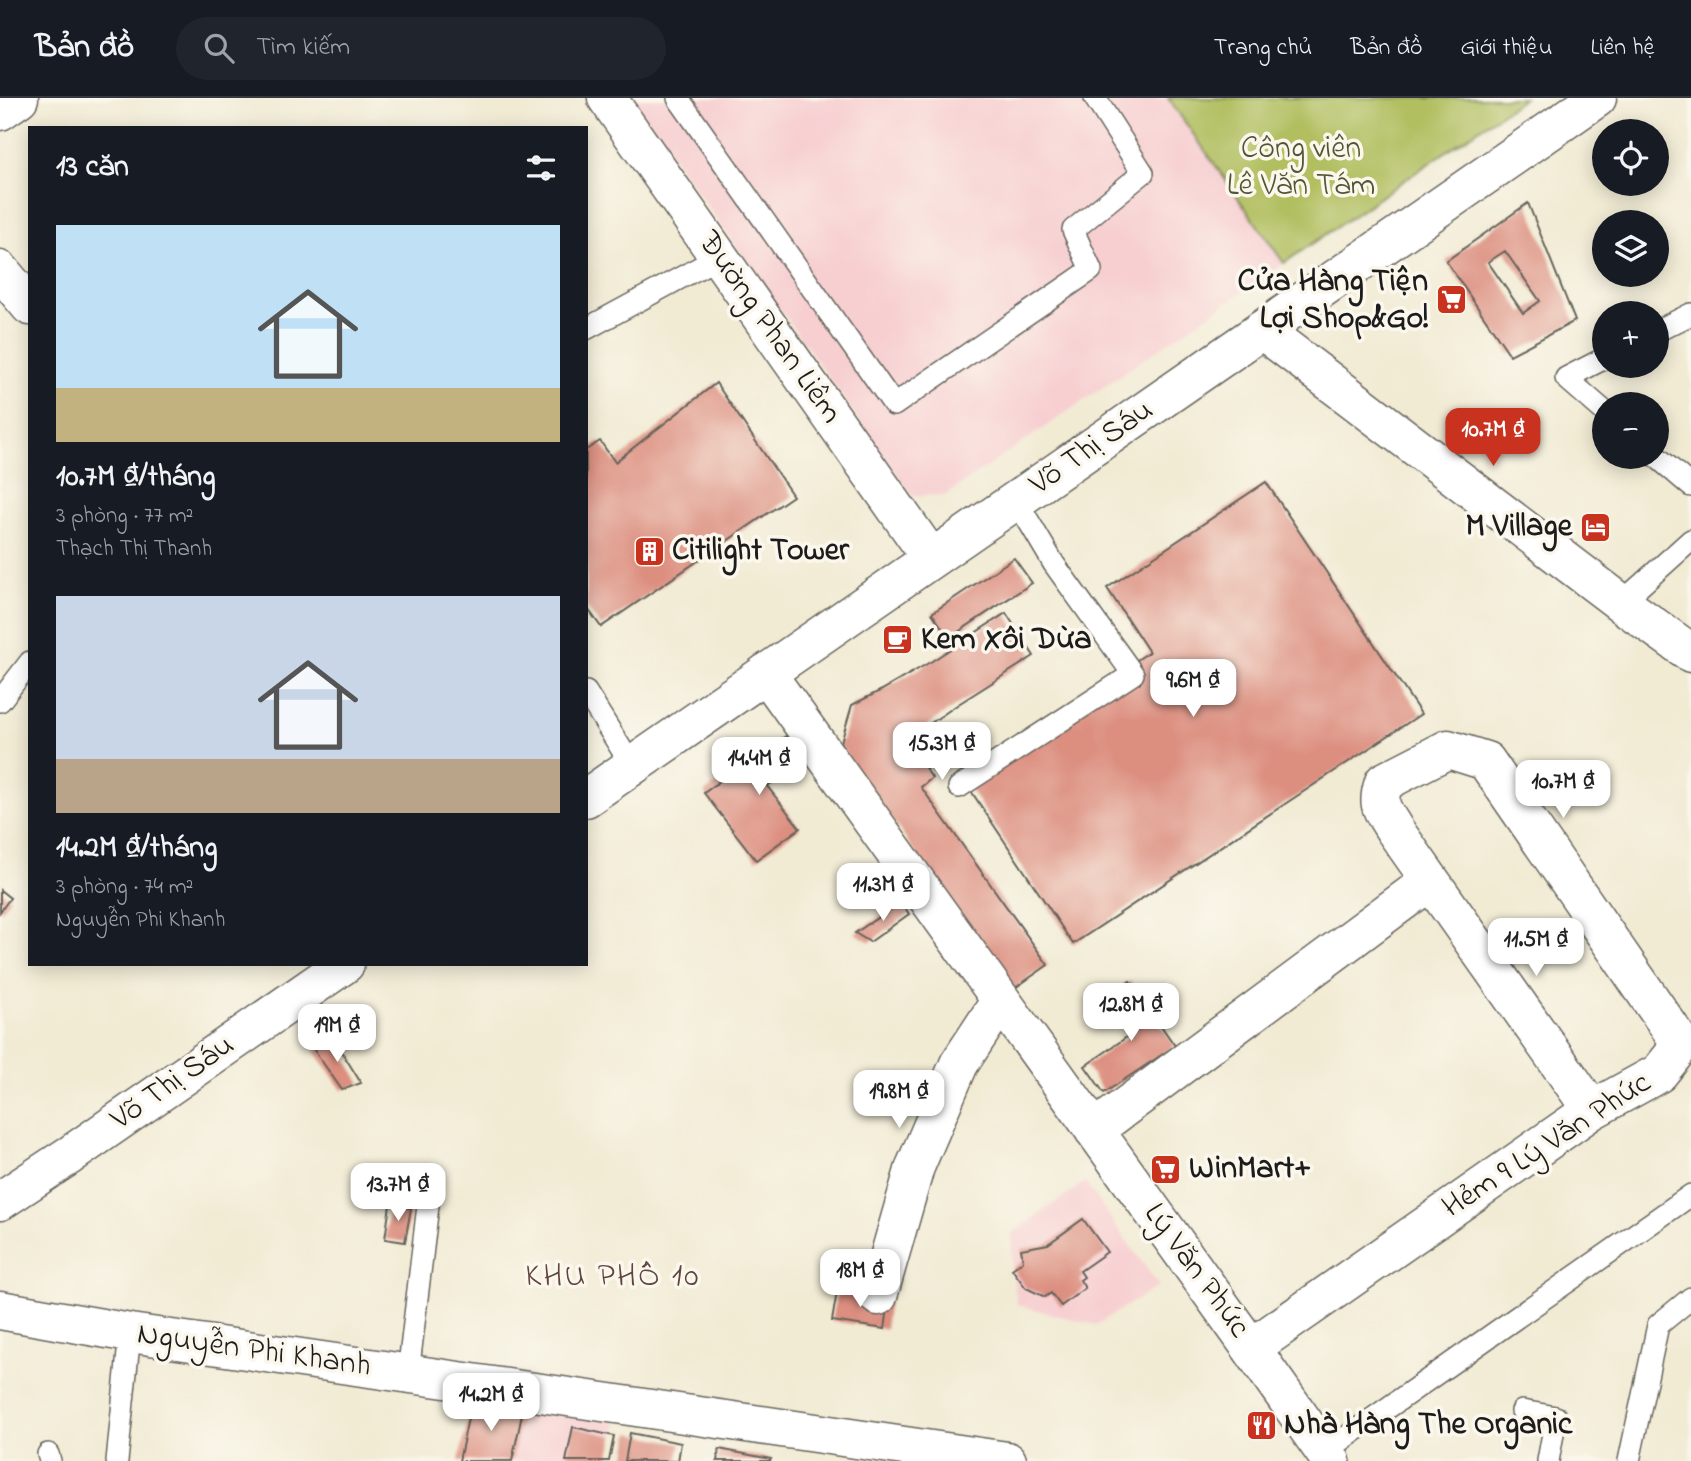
<!DOCTYPE html>
<html lang="vi">
<head>
<meta charset="utf-8">
<style>
	body { margin:0; font-family:"Indie Flower",sans-serif; background:#20242c; color:#f1f3f6; height:100vh; display:flex; flex-direction:column; font-size:26px; white-space:nowrap }
	* { box-sizing:border-box; margin:0 }
	p { font-size:23px; color:#9ea1a6 }
	.icon { flex:none; width:38px; height:38px; fill:none; stroke:currentColor; stroke-width:2; stroke-linecap:round; stroke-linejoin:round }
	.map { position:relative; flex:1; overflow:hidden }
	.side { position:absolute; left:28px; top:28px; width:560px; height:840px; display:flex; flex-direction:column; background:#171b24; border-radius:0px; box-shadow:0 4px 18px #0003 }
	.side>* { flex:none }
	.controls { position:absolute; left:1592px; top:21px; display:grid; gap:14px }
	.controls a { display:grid; place-items:center; width:77px; height:77px; border-radius:50%; background:#171b24; box-shadow:0 4px 18px #0003; font-size:35px }
	.price { position:absolute; translate:-50% -60px; padding:0 16px; border-radius:14px; background:#fff; color:#222; font-size:23px; line-height:46px; filter:drop-shadow(0 2px 4px #0008) }
	.price::after { content:''; position:absolute; left:50%; top:42px; width:21px; height:16px; margin-left:-10px; background:inherit; clip-path:polygon(0 0,100% 0,50% 100%) }
	.price.current { background:#c8321e; color:#fff }
	ul { padding:0; list-style:none }
	li { display:grid; align-content:center; gap:14px; height:371px; padding:0 28px }
	li span { display:grid; place-items:center; height:217px; border-radius:0px; color:#555 }
	li>.icon { margin-inline-start:auto }
	span .icon { width:126px; height:126px; fill:#fffc; stroke-width:1 }
	li b { font-size:30px }
	h2 { display:flex; justify-content:space-between; align-items:center; height:84px; padding:0 28px; font-size:30px }
	header { display:flex; align-items:center; gap:42px; box-sizing:border-box; height:98px; padding:0 35px; background:#171b24; border-bottom:2px solid #363941 }
	header strong { font-size:33px }
	nav { display:flex; gap:38px; margin-inline-start:auto; font-size:24px }
	.search { width:490px; height:63px; background:#20242c; display:flex; align-items:center; gap:18px; box-sizing:border-box; padding:0 24px; border-radius:38px; color:#9ea1a6; font-size:26px }
	.map>svg:first-child { display:block }
	.built { fill:#f7cfd1 }
	.green { fill:#b1bf61; stroke:#666e3e; stroke-width:2 }
	.building { fill:#dc8e7f; fill-rule:evenodd }
	.lines { fill:none; stroke-linecap:round; stroke-linejoin:round }
	.lane-casing { stroke:#67645c; stroke-width:24 }
	.street-casing { stroke:#67645c; stroke-width:41 }
	.primary-casing { stroke:#67645c; stroke-width:41 }
	.lane { stroke:#fff; stroke-width:21 }
	.street { stroke:#fff; stroke-width:38 }
	.primary { stroke:#fff; stroke-width:38 }
	.labels { text-anchor:middle; dominant-baseline:central; stroke-width:7; stroke-linejoin:round; paint-order:stroke }
	.park-label { font-size:32px; fill:#505534; stroke:#fbf7ec }
	.poi-label { font-size:32px; font-weight:bold; fill:#1c1c1c; stroke:#fbf7ec; text-anchor:start }
	.street-label { font-size:32px; fill:#1c1c1c; stroke:#fbf7ec }
	.neighbourhood-label { font-size:33px; letter-spacing:2px; fill:#5f443f; stroke:#fbf7ec }
</style>
</head>
<body>
<header>
<strong>Bản đồ</strong>
<div class="search"><svg class="icon" aria-label="search" viewBox="0 0 24 24"><circle cx="10" cy="10" r="6"/><path d="M15 15l6 6"/></svg>Tìm kiếm</div>
<nav><a>Trang chủ</a><a>Bản đồ</a><a>Giới thiệu</a><a>Liên hệ</a></nav>
</header>
<div class="map">
<svg width="1691" height="1363" viewBox="0 0 1691 1363">
	<rect width="100%" height="100%" fill="#fbf7ec"/>
	<filter id="ink" filterUnits="userSpaceOnUse"><feTurbulence type="fractalNoise" baseFrequency=".0143" numOctaves="2"/><feDisplacementMap in="SourceGraphic" scale="14" xChannelSelector="R" yChannelSelector="G"/><feConvolveMatrix kernelMatrix="1 2 1 2 8 2 1 2 1" color-interpolation-filters="sRGB"/></filter>
	<filter id="wash" filterUnits="userSpaceOnUse"><feTurbulence type="fractalNoise" baseFrequency=".00686" numOctaves="4" result="noise"/><feDisplacementMap in="SourceGraphic" scale="28" xChannelSelector="R" yChannelSelector="G"/><feGaussianBlur stdDeviation="1.57" result="paint"/><feColorMatrix in="noise" values="0 0 0 0 0 0 0 0 0 0 0 0 0 0 0 0 0 1.4 0 .05"/><feComposite in="paint" operator="in"/></filter>
	<g filter="url(#wash)">
		<rect width="100%" height="100%" fill="#f1ebd4"/>
		<path class="built" d="M631,0H1168L1284,165L946,397L912,398Z
			M1085,1084L1159,1188L1096,1227L1017,1207L1012,1171V1135Z
			M472,1301L523,1312L617,1324L609,1363H459Z"/>
		<path class="green" d="M1168,0H1524L1284,165Z"/>
		<g id="blocks">
			<path class="building" d="M1528,105L1575,223L1510,257L1446,163ZM1505,153L1540,203L1523,215L1488,164Z
				M716,285L793,398L601,529L586,508V352L600,343L615,364Z
				M1266,384L1421,616L1073,846L961,678L1149,554L1107,490Z
				M1014,460L1032,485L949,540L932,515Z
				M1006,515L1034,558L960,605L912,638L908,645L932,680L921,689L1048,867L1012,892L840,648L852,607L882,592L932,563Z
				M786,638L798,642L809,661L767,688L800,730L756,762L704,695L748,662Z
				M0,792L10,800L0,814Z
				M901,804L909,816L870,844L855,835Z
				M1130,883L1175,948L1104,995L1085,968L1137,932L1112,896Z
				M332,938L361,985L342,992L314,952Z
				M390,1107L411,1110L405,1144L385,1141Z
				M1083,1121L1107,1154L1080,1173L1084,1179L1080,1182L1085,1190L1061,1208L1051,1195L1045,1199L1026,1190L1012,1171L1023,1163L1021,1151L1048,1146Z
				M838,1188L889,1204L885,1231L832,1223Z
				M472,1301L523,1312L512,1363H459Z
				M573,1329L614,1338L609,1363H566Z
				M630,1335L681,1345L678,1363H625Z
				M719,1351L771,1361L770,1363H717Z"/>
		</g>
	</g>
	<g filter="url(#ink)">
		<use href="#blocks" fill-opacity="0" stroke="#67645c" stroke-width="2"/>
		<g class="lines">
			<defs>
				<path id="lane" d="M678,0L894,307L1091,172L1073,132L1143,75L1095,0
					M586,231L719,159
					M1657,233L1691,216
					M1605,260L1566,280L1605,314
					M1657,359L1691,388
					M1621,505L1691,442
					M586,594L632,668
					M0,603L30,564
					M959,689L1133,576L1054,466L1016,402
					M408,1276L429,1099
					M1522,1313L1556,1319L1548,1363
					M1325,1354L1691,1097
					M48,1356L50,1363
					M117,1363L130,1235
					M1629,1363L1658,1227L1691,1200"/>
				<path id="street" d="M607,0L931,460
					M0,13L19,0
					M0,172L30,208
					M1262,232L1621,505L1691,555
					M766,575L1251,1250L1331,1363
					M1094,1032L1430,783
					M878,1198L915,1069L959,966L1001,902
					M0,1212L130,1235L1007,1363
					M1251,1250L1592,1012L1659,975L1675,955L1677,940L1486,663L1448,651L1384,684C1376,708 1382,711 1394,731L1592,1012"/>
				<path id="primary" d="M586,700L1597,0
					M0,1103L70,1057L345,866"/>
			</defs>
			<use href="#lane" class="lane-casing"/>
			<use href="#street" class="street-casing"/>
			<use href="#primary" class="primary-casing"/>
			<use href="#lane" class="lane"/>
			<use href="#street" class="street"/>
			<use href="#primary" class="primary"/>
		</g>
	</g>
	<defs>
		<symbol id="supermarket-square" viewBox="-11 -11 22 22"><rect x="-9" y="-9" width="18" height="18" rx="4" fill="#c8321e" stroke="#fbf7ec"/><path d="M-6-5.5h2.5l.6 2H6L4.5 2H-2.5L-4.4-4H-6ZM-1.5 3.2a1.3 1.3 0 1 0 .1 0ZM3 3.2a1.3 1.3 0 1 0 .1 0Z" fill="#fff"/></symbol>
		<symbol id="hotel-square" viewBox="-11 -11 22 22"><rect x="-9" y="-9" width="18" height="18" rx="4" fill="#c8321e" stroke="#fbf7ec"/><path d="M-6-4.5h1.5V1H6V5H4.5V3h-9V5H-6ZM-4 0a1.8 1.8 0 1 1 3.6 0ZM.5 0V-2.5h3Q6-2.5 6 0Z" fill="#fff"/></symbol>
		<symbol id="building-square" viewBox="-11 -11 22 22"><rect x="-9" y="-9" width="18" height="18" rx="4" fill="#c8321e" stroke="#fbf7ec"/><path d="M-4-6H4V6H1V3H-1V6H-4ZM-2.5-4.3h1.7v1.8h-1.7ZM.8-4.3h1.7v1.8H.8ZM-2.5-1h1.7V.8h-1.7ZM.8-1h1.7V.8H.8Z" fill="#fff"/></symbol>
		<symbol id="cafe-square" viewBox="-11 -11 22 22"><rect x="-9" y="-9" width="18" height="18" rx="4" fill="#c8321e" stroke="#fbf7ec"/><path d="M-5.5-4.5H6V0H3Q3 3.5 0 3.5H-2.5Q-5.5 3.5-5.5 0ZM3-3.2v2h1.7v-2ZM-6 4.5H4V6H-6Z" fill="#fff"/></symbol>
		<symbol id="restaurant-square" viewBox="-11 -11 22 22"><rect x="-9" y="-9" width="18" height="18" rx="4" fill="#c8321e" stroke="#fbf7ec"/><path d="M-5-6h1v4h1v-4h1v4h1v-4h1v5L-1.5 .5V6h-2V.5L-5-1ZM5-6V6H3V1.5H1.5Q1.5-4 5-6Z" fill="#fff"/></symbol>
	</defs>
	<g fill-rule="evenodd">
		<use href="#supermarket-square" x="1434" y="184" width="35" height="35"/>
		<use href="#hotel-square" x="1578" y="412" width="35" height="35"/>
		<use href="#building-square" x="632" y="436" width="35" height="35"/>
		<use href="#cafe-square" x="880" y="524" width="35" height="35"/>
		<use href="#supermarket-square" x="1148" y="1054" width="35" height="35"/>
		<use href="#restaurant-square" x="1244" y="1310" width="35" height="35"/>
	</g>
	<g class="labels">
		<g class="park-label">
			<text x="1301" y="51">Công viên<tspan x="1301" dy="37">Lê Văn Tám</tspan></text>
		</g>
		<g class="poi-label">
			<text x="1428" y="184" text-anchor="end">Cửa Hàng Tiện<tspan x="1428" dy="37">Lợi Shop&amp;Go!</tspan></text>
			<text x="1572" y="429" text-anchor="end">M Village</text>
			<text x="672" y="453">Citilight Tower</text>
			<text x="921" y="542">Kem Xôi Dừa</text>
			<text x="1189" y="1071">WinMart+</text>
			<text x="1284" y="1327">Nhà Hàng The Organic</text>
		</g>
		<g class="street-label">
			<text transform="translate(769 230) rotate(55)">Đường Phan Liêm</text>
			<text transform="translate(1092 350) rotate(-35)">Võ Thị Sáu</text>
			<text transform="translate(173 985) rotate(-35)">Võ Thị Sáu</text>
			<text transform="translate(1547 1048) rotate(-33)">Hẻm 9 Lý Văn Phức</text>
			<text transform="translate(1196 1173) rotate(54)">Lý Văn Phức</text>
			<text transform="translate(254 1253) rotate(8)">Nguyễn Phi Khanh</text>
		</g>
		<g class="neighbourhood-label">
			<text x="613" y="1179">KHU PHỐ 10</text>
		</g>
	</g>
</svg>
<div class="controls">
<a><svg class="icon" aria-label="locate" viewBox="0 0 24 24"><circle cx="12" cy="12" r="6"/><path d="M12 2v4M12 18v4M2 12h4M18 12h4"/></svg></a>
<a><svg class="icon" aria-label="layers" viewBox="0 0 24 24"><path d="M12 4l9 5-9 5-9-5zM3 14l9 5 9-5"/></svg></a>
<a>+</a>
<a>−</a>
</div>
<b class="price current" style="left:1493px;top:370px">10.7M ₫</b>
<b class="price" style="left:1193px;top:621px">9.6M ₫</b>
<b class="price" style="left:942px;top:684px">15.3M ₫</b>
<b class="price" style="left:759px;top:699px">14.4M ₫</b>
<b class="price" style="left:1563px;top:722px">10.7M ₫</b>
<b class="price" style="left:883px;top:825px">11.3M ₫</b>
<b class="price" style="left:1536px;top:880px">11.5M ₫</b>
<b class="price" style="left:1131px;top:945px">12.8M ₫</b>
<b class="price" style="left:337px;top:966px">19M ₫</b>
<b class="price" style="left:899px;top:1032px">19.8M ₫</b>
<b class="price" style="left:398px;top:1125px">13.7M ₫</b>
<b class="price" style="left:860px;top:1211px">18M ₫</b>
<b class="price" style="left:491px;top:1335px">14.2M ₫</b>
<section class="side">
<h2>13 căn<svg class="icon" aria-label="filters" viewBox="0 0 24 24"><path d="M4 7h16M4 17h16"/><circle cx="9" cy="7" r="2"/><circle cx="15" cy="17" r="2"/></svg></h2>
<ul>
<li><span style="background:linear-gradient(#bfe0f5 75%,#c2b280 0)"><svg class="icon" aria-label="home" viewBox="0 0 24 24"><path d="M3 11l9-7 9 7M6 9v11h12V9"/></svg></span><div><b>10.7M ₫/tháng</b><p>3 phòng · 77 m²</p><p>Thạch Thị Thanh</p></div></li>
<li><span style="background:linear-gradient(#c9d6e8 75%,#b9a48a 0)"><svg class="icon" aria-label="home" viewBox="0 0 24 24"><path d="M3 11l9-7 9 7M6 9v11h12V9"/></svg></span><div><b>14.2M ₫/tháng</b><p>3 phòng · 74 m²</p><p>Nguyễn Phi Khanh</p></div></li>
</ul>
</section>
</div>
</body>
</html>
